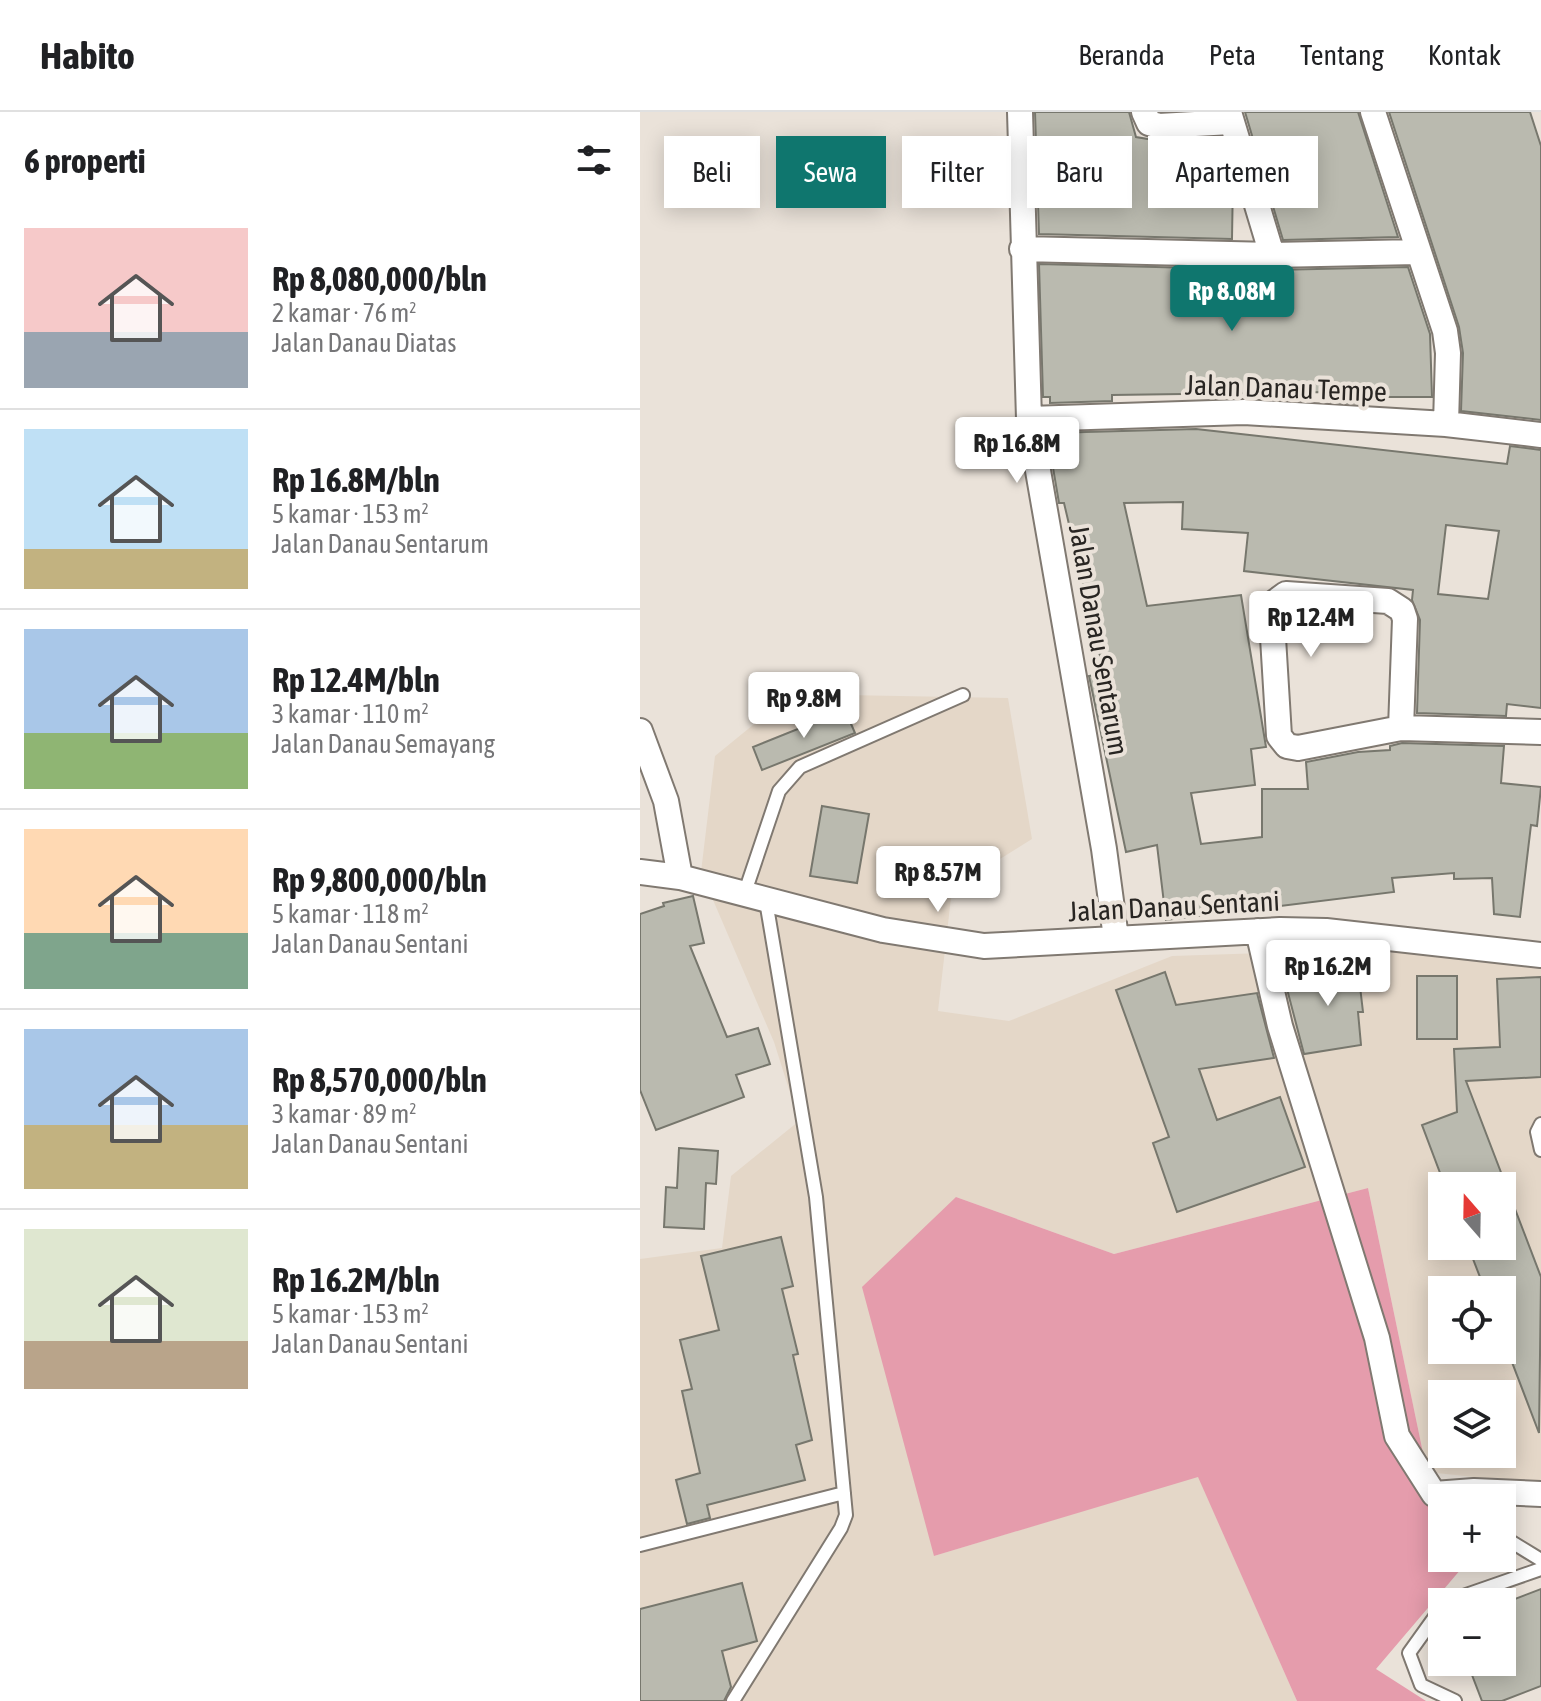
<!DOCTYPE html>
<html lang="id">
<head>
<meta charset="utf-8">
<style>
	body { margin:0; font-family:"Asap Condensed",sans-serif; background:#f2f2f2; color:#202124; height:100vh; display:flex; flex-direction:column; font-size:30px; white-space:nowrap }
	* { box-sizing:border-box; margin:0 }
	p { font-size:26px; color:#757577 }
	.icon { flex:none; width:44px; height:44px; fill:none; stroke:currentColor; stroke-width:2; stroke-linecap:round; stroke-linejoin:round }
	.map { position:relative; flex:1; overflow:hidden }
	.drawer { display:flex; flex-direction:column; background:#fff; width:640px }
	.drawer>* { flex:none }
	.hud { position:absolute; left:24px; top:24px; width:756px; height:72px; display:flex; gap:16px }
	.needle { width:52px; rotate:340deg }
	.tools { position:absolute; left:788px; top:1060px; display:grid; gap:16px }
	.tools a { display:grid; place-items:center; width:88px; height:88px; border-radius:0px; background:#fff; box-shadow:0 4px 20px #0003; font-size:40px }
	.price { position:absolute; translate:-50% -68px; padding:0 18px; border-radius:8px; background:#fff; color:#222; font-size:26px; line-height:52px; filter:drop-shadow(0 2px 4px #0008) }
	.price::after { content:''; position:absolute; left:50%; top:48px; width:24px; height:18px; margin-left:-12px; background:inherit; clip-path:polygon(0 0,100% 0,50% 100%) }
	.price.on { background:#0f766e; color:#fff }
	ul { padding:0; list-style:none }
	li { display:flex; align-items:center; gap:24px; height:200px; padding:0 24px }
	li+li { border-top:2px solid #e0e0e0 }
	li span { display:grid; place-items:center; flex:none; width:224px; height:160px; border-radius:0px; color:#555 }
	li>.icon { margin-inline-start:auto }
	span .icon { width:96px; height:96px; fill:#fffc; stroke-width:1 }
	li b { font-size:34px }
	h2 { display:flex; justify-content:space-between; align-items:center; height:96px; padding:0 24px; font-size:34px }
	.chip { padding:0 28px; border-radius:0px; background:#fff; box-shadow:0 4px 20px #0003; font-size:28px; line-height:72px }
	.chip.on { background:#0f766e; color:#fff }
	header { display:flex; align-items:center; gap:48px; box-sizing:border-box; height:112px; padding:0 40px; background:#fff; border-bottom:2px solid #e0e0e0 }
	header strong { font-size:38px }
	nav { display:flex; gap:44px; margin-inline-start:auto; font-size:28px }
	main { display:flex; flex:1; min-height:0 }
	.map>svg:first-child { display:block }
	.built { fill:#e4d7c8; fill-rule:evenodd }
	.forest { fill:#e59cac }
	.building { fill:#babaaf; stroke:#77776d; stroke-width:2; fill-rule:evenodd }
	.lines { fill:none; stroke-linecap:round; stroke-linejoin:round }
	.lane-casing { stroke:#807971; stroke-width:16 }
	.street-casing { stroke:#807971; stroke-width:28 }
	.lane { stroke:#fff; stroke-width:12 }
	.street { stroke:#fff; stroke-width:24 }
	.labels { text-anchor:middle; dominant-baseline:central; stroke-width:8; stroke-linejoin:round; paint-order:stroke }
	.street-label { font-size:28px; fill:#282522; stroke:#eae2d9 }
</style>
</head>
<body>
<header>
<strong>Habito</strong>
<nav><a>Beranda</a><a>Peta</a><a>Tentang</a><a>Kontak</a></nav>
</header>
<main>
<section class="drawer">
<h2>6 properti<svg class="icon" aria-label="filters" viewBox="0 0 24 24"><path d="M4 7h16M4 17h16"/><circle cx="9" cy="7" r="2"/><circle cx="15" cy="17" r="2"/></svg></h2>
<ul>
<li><span style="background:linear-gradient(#f6c9c9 65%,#9aa5b1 0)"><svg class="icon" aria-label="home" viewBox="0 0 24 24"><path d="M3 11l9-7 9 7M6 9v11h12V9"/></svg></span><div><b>Rp 8,080,000/bln</b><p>2 kamar · 76 m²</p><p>Jalan Danau Diatas</p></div></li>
<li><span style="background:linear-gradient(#bfe0f5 75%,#c2b280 0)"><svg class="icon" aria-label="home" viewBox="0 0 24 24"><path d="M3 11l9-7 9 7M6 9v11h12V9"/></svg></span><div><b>Rp 16.8M/bln</b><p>5 kamar · 153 m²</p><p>Jalan Danau Sentarum</p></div></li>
<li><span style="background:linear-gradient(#a9c7e8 65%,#8fb573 0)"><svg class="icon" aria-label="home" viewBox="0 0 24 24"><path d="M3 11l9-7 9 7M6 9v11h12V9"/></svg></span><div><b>Rp 12.4M/bln</b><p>3 kamar · 110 m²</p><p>Jalan Danau Semayang</p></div></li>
<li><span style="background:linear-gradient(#ffd9b3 65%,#7fa58c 0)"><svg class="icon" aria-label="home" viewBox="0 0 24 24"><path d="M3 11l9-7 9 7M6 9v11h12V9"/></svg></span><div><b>Rp 9,800,000/bln</b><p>5 kamar · 118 m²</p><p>Jalan Danau Sentani</p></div></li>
<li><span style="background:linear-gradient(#a9c7e8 60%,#c2b280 0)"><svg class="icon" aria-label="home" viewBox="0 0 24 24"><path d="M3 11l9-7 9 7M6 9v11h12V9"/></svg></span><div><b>Rp 8,570,000/bln</b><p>3 kamar · 89 m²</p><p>Jalan Danau Sentani</p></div></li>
<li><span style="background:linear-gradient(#dfe7d0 70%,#b9a48a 0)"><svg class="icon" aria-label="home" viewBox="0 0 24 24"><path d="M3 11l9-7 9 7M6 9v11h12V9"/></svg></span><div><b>Rp 16.2M/bln</b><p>5 kamar · 153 m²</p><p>Jalan Danau Sentani</p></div></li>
</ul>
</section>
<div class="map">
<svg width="901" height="1589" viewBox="0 0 901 1589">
	<rect width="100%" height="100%" fill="#eae2d9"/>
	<path class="built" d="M151,582L368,586L392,727L312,777L298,899L369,909L532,844L779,836L901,843V1372L787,1360L728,1076L474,1142L316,1085L294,1444L558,1364L657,1589H0V1147L82,1136L91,1064L159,1009L134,930L61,760L75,644ZM802,1074H862V1134H802ZM802,1178H862V1238H802ZM802,1282H862V1342H802Z"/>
	<path class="forest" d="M728,1076L787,1360L802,1386V1446H822L827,1450L736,1557L786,1589H657L558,1365L294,1444L222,1175L316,1085L474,1142Z"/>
	<path class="building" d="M395,0H489L496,25L520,29L581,26L593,66L592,127L399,122Z
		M605,0H718L758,125L643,128Z
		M749,0H890L901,34V308L821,299L823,241L819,215Z
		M399,152L632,158L768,155L790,222L792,285H724V292L691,290V280L472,283V289L410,291V285H403Z
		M556,317L867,352L870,334L901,338V596L867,592L866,604L777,601L780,508L772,488L773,478L604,459L608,421L542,417L543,390L484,391L507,494L601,483L626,635L611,637L615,673L551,681L561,732L622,725V677H668L666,650L718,640L750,638V634L762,631L864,634L861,671L901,675L897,714L891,713L880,805L854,802L852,766L814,767V761L752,766L754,780L526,808L517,733L486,740L449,564L464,561L424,391H419L411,344L410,321ZM806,413L859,419L848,487L798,482Z
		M205,598L215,621L122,658L113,635Z
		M182,694L229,702L217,771L170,764Z
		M53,784L64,831L50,834L87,925L118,916L130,952L96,963L104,985L16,1018L0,978V802L24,794L23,791Z
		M717,849L723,900H718L721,933L664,942L647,877L667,874L665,855Z
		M525,860L536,893L617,881L634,946L559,957L577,1008L640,985L665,1055L537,1100L513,1031L529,1025L476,878Z
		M777,864H817V927H777Z
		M901,865V965L826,969L901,1165L899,1321L862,1224V1178H845L828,1134H862V1074H805L782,1013L817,1000L814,937L860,935L857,867Z
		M39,1036L78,1039L76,1072L66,1071L64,1117L24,1115L26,1075L37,1076Z
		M141,1125L153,1174L142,1177L158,1242L153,1243L172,1328L156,1333L165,1368L67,1393L70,1406L47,1412L36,1368L60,1361L42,1279L52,1277L40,1228L79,1218L61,1144Z
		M102,1471L117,1529L82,1539L91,1575L84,1589H0V1497Z
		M901,1477V1574L862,1589H842L827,1550H862V1492Z"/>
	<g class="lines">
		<defs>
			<path id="lane" d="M104,783L139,679L160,655L323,583
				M901,1012L897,1020L901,1038
				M862,1424L901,1448
				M0,1433L204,1381
				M806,1490L901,1457
				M802,1495L769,1541L781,1573L815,1589
				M93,1589L201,1416L206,1403L176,1085L126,789"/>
			<path id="street" d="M380,0L389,307L464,737L476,826
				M504,0L509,11L519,14L591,10
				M589,0L632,143
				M733,0L805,219L808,241L806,312
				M382,137L632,143L777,140
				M389,307L604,300L806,312L901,323
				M761,616L765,507L762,498L748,489L646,482L631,493L639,624L647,634L658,636L761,616L901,620
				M0,619L26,689L40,765
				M0,760L40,765L243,818L344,834L640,818L686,819L901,843
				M618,819L640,914L737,1226L757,1324L794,1382L834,1379L901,1382"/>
		</defs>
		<use href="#lane" class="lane-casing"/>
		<use href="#street" class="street-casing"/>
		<use href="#lane" class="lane"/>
		<use href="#street" class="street"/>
	</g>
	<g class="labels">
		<g class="street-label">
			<text transform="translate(646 276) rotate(2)">Jalan Danau Tempe</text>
			<text transform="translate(459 528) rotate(80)">Jalan Danau Sentarum</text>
			<text transform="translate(534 794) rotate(-3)">Jalan Danau Sentani</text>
		</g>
	</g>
</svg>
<div class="tools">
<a><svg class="needle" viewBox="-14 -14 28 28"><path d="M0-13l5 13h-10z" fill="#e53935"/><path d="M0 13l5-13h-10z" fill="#757577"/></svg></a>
<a><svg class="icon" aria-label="locate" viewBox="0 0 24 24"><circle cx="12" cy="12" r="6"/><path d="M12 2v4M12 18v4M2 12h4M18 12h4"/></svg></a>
<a><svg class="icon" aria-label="layers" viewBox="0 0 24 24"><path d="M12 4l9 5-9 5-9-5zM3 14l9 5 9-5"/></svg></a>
<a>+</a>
<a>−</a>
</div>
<b class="price on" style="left:592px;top:221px">Rp 8.08M</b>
<b class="price" style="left:377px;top:373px">Rp 16.8M</b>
<b class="price" style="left:671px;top:547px">Rp 12.4M</b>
<b class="price" style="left:164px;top:628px">Rp 9.8M</b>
<b class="price" style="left:298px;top:802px">Rp 8.57M</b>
<b class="price" style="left:688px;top:896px">Rp 16.2M</b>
<div class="hud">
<a class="chip">Beli</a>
<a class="chip on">Sewa</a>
<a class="chip">Filter</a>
<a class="chip">Baru</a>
<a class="chip">Apartemen</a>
</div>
</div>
</main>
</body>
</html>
